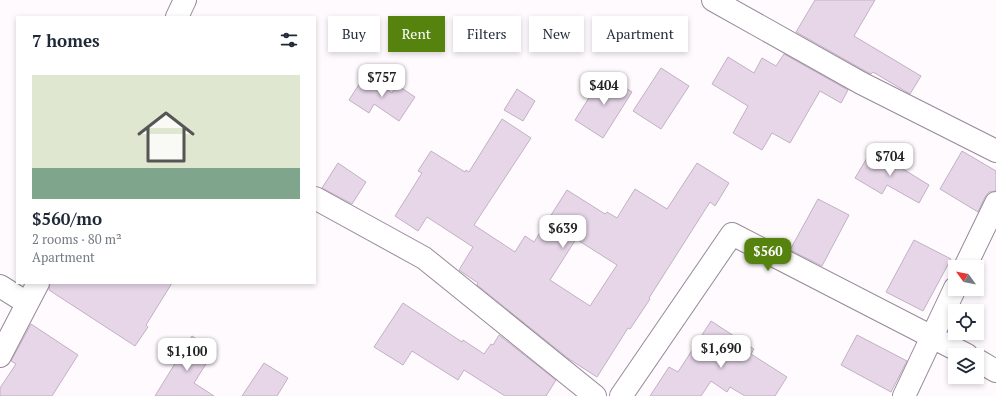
<!DOCTYPE html>
<html lang="en">
<head>
<meta charset="utf-8">
<style>
	body { margin:0; font-family:"PT Serif",serif; background:#f6f6f7; color:#1f2937; height:100vh; display:flex; flex-direction:column; font-size:15px; white-space:nowrap }
	* { box-sizing:border-box; margin:0 }
	p { font-size:13px; color:#747a83 }
	.icon { flex:none; width:22px; height:22px; fill:none; stroke:currentColor; stroke-width:2; stroke-linecap:round; stroke-linejoin:round }
	.map { position:relative; flex:1; overflow:hidden }
	.sheet { position:absolute; left:16px; top:16px; width:300px; height:268px; display:flex; flex-direction:column; background:#fff; border-radius:0px; box-shadow:0 2px 6px #0003 }
	.sheet>* { flex:none }
	.banner { position:absolute; left:328px; top:16px; width:380px; height:36px; display:flex; gap:8px }
	.needle { width:26px; rotate:303deg }
	.tools { position:absolute; left:948px; top:260px; display:grid; gap:8px }
	.tools a { display:grid; place-items:center; width:36px; height:36px; border-radius:0px; background:#fff; box-shadow:0 2px 6px #0003; font-size:20px }
	.price { position:absolute; translate:-50% -34px; padding:0 9px; border-radius:8px; background:#fff; color:#222; font-size:13px; line-height:26px; filter:drop-shadow(0 1px 2px #0008) }
	.price::after { content:''; position:absolute; left:50%; top:24px; width:12px; height:9px; margin-left:-6px; background:inherit; clip-path:polygon(0 0,100% 0,50% 100%) }
	.price.selected { background:#56830e; color:#fff }
	ul { padding:0; list-style:none }
	li { display:grid; align-content:center; gap:8px; height:212px; padding:0 16px }
	li span { display:grid; place-items:center; height:124px; border-radius:0px; color:#555 }
	li>.icon { margin-inline-start:auto }
	span .icon { width:72px; height:72px; fill:#fffc; stroke-width:1 }
	li b { font-size:17px }
	h2 { display:flex; justify-content:space-between; align-items:center; height:48px; padding:0 16px; font-size:17px }
	.pill { padding:0 14px; border-radius:0px; background:#fff; box-shadow:0 2px 6px #0003; font-size:14px; line-height:36px }
	.pill.selected { background:#56830e; color:#fff }
	.map>svg:first-child { display:block }
	.building { fill:#e6d6e8; stroke:#c1b1c3; fill-rule:evenodd }
	.lines { fill:none; stroke-linecap:round; stroke-linejoin:round }
	.street-casing { stroke:#978999; stroke-width:24 }
	.street { stroke:#fff; stroke-width:22 }
</style>
</head>
<body>
<div class="map">
<svg width="996" height="396" viewBox="0 0 996 396">
	<rect width="100%" height="100%" fill="#fefafe"/>
	<path class="building" d="M815,0H875L854,36L921,76L910,94L873,72L871,74L867,72L796,32Z
		M784,54L848,90L841,103L820,91L790,143L772,133L762,150L733,133L748,106L712,84L728,57L754,73L762,58L776,66Z
		M661,68L689,86L661,129L633,111Z
		M604,74L632,92L603,138L575,120Z
		M365,75L392,93L397,85L415,97L399,121L374,104L369,113L349,100Z
		M517,89L535,101L523,121L504,110Z
		M502,119L531,138L474,225L515,252L525,236L534,242L567,190L605,214L607,212L617,218L635,189L667,209L697,163L729,183L715,206L710,202L649,298L650,299L630,329L628,328L597,377L569,359L477,285L478,283L459,270L473,247L427,217L418,231L395,216L422,173L418,171L431,151L465,172L466,170L469,172ZM576,239L617,265L590,306L550,280Z
		M873,148L899,164L898,166L929,185L919,203L887,185L882,194L855,178Z
		M962,151L996,171V191L989,192L985,197L978,212L940,189Z
		M338,163L366,182L352,204L322,188Z
		M818,199L849,215L822,266L790,250Z
		M914,240L951,259L923,311L886,292Z
		M50,283H172L146,325L148,327L135,346L49,290Z
		M403,303L462,342L463,340L484,354L491,344L493,345L499,335L556,380L546,396H505L464,370L458,380L412,351L403,365L374,347Z
		M711,321L754,349L751,354L787,377L775,396H745L730,387L727,392L711,381L701,396H650L669,367L678,372Z
		M31,324L78,355L52,396H0V388L16,364L11,361Z
		M857,335L907,361L891,392L841,365Z
		M192,336L214,351L194,383L214,396H155Z
		M264,363L288,378L277,396H242Z"/>
	<g class="lines">
		<defs>
			<path id="street" d="M713,0L861,83L996,151
				M177,17L185,0
				M315,198L424,258L595,396
				M965,267L996,203
				M0,286L27,303
				M0,356L38,283
				M977,360L996,371
				M621,396L732,234L967,355
				M904,396L955,288"/>
		</defs>
		<use href="#street" class="street-casing"/>
		<use href="#street" class="street"/>
	</g>
</svg>
<div class="tools">
<a><svg class="needle" viewBox="-14 -14 28 28"><path d="M0-13l5 13h-10z" fill="#e53935"/><path d="M0 13l5-13h-10z" fill="#747a83"/></svg></a>
<a><svg class="icon" aria-label="locate" viewBox="0 0 24 24"><circle cx="12" cy="12" r="6"/><path d="M12 2v4M12 18v4M2 12h4M18 12h4"/></svg></a>
<a><svg class="icon" aria-label="layers" viewBox="0 0 24 24"><path d="M12 4l9 5-9 5-9-5zM3 14l9 5 9-5"/></svg></a>
</div>
<b class="price" style="left:382px;top:98px">$757</b>
<b class="price" style="left:604px;top:106px">$404</b>
<b class="price" style="left:890px;top:177px">$704</b>
<b class="price" style="left:563px;top:249px">$639</b>
<b class="price selected" style="left:768px;top:272px">$560</b>
<b class="price" style="left:721px;top:369px">$1,690</b>
<b class="price" style="left:187px;top:372px">$1,100</b>
<div class="banner">
<a class="pill">Buy</a>
<a class="pill selected">Rent</a>
<a class="pill">Filters</a>
<a class="pill">New</a>
<a class="pill">Apartment</a>
</div>
<section class="sheet">
<h2>7 homes<svg class="icon" aria-label="filters" viewBox="0 0 24 24"><path d="M4 7h16M4 17h16"/><circle cx="9" cy="7" r="2"/><circle cx="15" cy="17" r="2"/></svg></h2>
<ul>
<li><span style="background:linear-gradient(#dfe7d0 75%,#7fa58c 0)"><svg class="icon" aria-label="home" viewBox="0 0 24 24"><path d="M3 11l9-7 9 7M6 9v11h12V9"/></svg></span><div><b>$560/mo</b><p>2 rooms · 80 m²</p><p>Apartment</p></div></li>
</ul>
</section>
</div>
</body>
</html>
